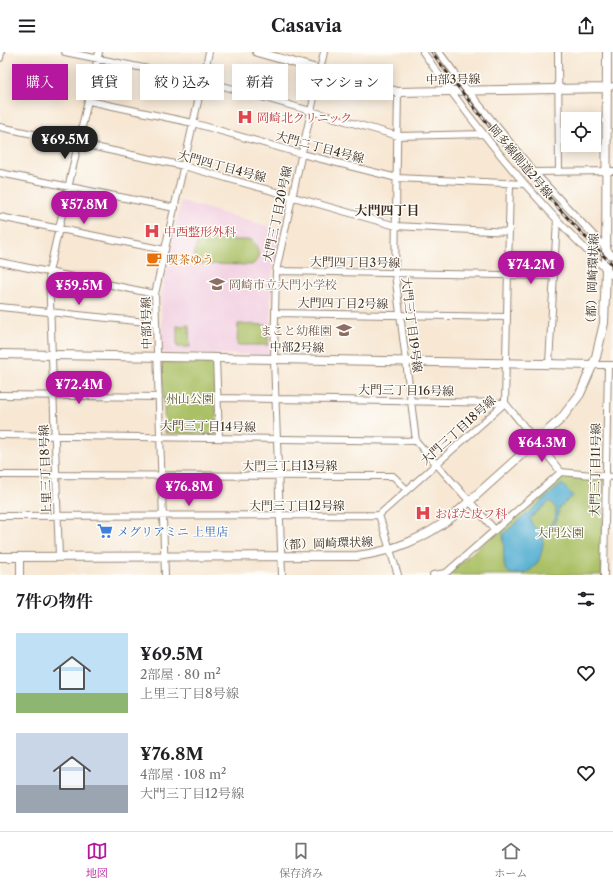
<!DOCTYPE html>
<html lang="ja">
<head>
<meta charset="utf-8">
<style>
	body { margin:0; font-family:"Libre Caslon Text","Noto Serif JP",serif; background:#f6f6f6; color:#202124; height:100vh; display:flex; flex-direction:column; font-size:15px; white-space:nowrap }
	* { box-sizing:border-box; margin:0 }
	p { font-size:13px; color:#757577 }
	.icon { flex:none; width:22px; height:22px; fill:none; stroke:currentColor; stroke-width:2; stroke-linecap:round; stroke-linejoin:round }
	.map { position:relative; height:523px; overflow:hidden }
	.details { display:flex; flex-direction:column; background:#fff; flex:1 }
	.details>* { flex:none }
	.banner { position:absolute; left:12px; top:12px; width:400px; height:36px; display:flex; gap:8px }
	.tools { position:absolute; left:561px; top:60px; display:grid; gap:8px }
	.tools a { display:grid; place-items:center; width:40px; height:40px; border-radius:0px; background:#fff; box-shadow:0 2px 10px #0003; font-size:20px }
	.price { position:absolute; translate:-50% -34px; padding:0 9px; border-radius:14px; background:#b5179e; color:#fff; font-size:13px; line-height:26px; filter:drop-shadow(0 1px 2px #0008) }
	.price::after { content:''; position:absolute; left:50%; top:24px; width:12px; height:9px; margin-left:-6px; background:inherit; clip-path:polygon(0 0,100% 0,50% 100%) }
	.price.selected { background:#222; color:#fff }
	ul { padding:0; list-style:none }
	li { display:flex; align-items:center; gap:12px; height:100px; padding:0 16px }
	li span { display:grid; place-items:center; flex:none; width:112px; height:80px; border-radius:0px; color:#555 }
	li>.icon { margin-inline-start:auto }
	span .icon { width:48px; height:48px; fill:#fffc; stroke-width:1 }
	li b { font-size:17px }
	h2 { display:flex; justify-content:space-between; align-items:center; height:48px; padding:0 16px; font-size:17px }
	.tag { padding:0 14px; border-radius:0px; background:#fff; box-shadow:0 2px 10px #0003; font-size:14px; line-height:36px }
	.tag.selected { background:#b5179e; color:#fff }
	header { display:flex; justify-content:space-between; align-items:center; height:52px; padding:0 16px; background:#fff; font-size:18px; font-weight:800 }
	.menu { display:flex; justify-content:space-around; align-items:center; height:56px; border-top:1px solid #e0e0e0; background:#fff; font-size:11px; color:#757577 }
	.menu a { display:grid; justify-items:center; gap:2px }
	.menu .selected { color:#b5179e }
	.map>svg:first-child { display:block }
	.built { fill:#f2cfe1 }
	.green { fill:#aac065; stroke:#727542 }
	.water { fill:#54afd2; stroke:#486c78; fill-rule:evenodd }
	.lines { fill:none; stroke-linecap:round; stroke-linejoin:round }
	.minor-casing { stroke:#998878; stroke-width:8 }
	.tertiary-casing { stroke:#998878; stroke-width:10 }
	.minor { stroke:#fff; stroke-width:6 }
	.tertiary { stroke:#fff; stroke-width:8 }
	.rail-casing { stroke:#3b2a1e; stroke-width:3 }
	.rail { stroke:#fdfcf7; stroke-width:1.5; stroke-dasharray:4.5; stroke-linecap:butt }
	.labels { text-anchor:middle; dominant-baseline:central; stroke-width:3; stroke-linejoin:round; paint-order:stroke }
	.street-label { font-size:12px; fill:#3b2a1e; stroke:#fdfcf7 }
	.health-label { font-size:12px; fill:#be3a42; stroke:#fdfcf7; text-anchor:start }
	.food-label { font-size:12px; fill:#c56008; stroke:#fdfcf7; text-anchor:start }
	.education-label { font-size:12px; fill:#785e54; stroke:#fdfcf7; text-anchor:start }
	.park-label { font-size:12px; fill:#5c5733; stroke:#fdfcf7 }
	.shop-label { font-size:12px; fill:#366cbe; stroke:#fdfcf7; text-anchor:start }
	.neighbourhood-label { font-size:13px; font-weight:bold; fill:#3b2a1e; stroke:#fdfcf7 }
</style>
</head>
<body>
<header><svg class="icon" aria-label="menu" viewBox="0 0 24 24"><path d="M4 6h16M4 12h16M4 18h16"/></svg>Casavia<svg class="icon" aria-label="share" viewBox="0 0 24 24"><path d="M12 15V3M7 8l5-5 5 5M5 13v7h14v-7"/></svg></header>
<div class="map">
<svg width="613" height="523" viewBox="0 0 613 523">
	<rect width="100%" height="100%" fill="#fdfcf7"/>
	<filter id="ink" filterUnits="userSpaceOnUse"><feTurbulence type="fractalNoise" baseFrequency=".025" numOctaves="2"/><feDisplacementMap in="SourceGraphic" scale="8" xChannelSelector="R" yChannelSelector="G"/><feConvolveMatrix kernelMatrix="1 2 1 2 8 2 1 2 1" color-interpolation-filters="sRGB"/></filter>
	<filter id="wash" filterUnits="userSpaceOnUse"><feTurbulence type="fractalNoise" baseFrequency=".012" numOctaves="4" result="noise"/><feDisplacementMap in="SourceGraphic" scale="16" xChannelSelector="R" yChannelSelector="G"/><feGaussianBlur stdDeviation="0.9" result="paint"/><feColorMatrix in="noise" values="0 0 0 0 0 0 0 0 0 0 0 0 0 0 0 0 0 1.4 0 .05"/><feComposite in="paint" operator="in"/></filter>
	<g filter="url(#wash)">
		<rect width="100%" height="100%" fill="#f7e7d3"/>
		<path class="built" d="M181,149L281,178L272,222L269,303L163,301L161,242Z"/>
		<path class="green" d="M200,188H252C259,196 262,206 252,213L201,212C191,205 193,196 200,188Z
			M238,272L268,273V293H237Z
			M189,273L190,295H177V274Z
			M165,308L214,310L217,382L215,383L165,381L162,311Z
			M562,422L602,427L604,429L602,523H447Z"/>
		<path class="water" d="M562,432L573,444L559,456L557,468L543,484C544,502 537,523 515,522C511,522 506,520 505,516C503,512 504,489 503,482ZM550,449L556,456L555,468L546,477H536L532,472L530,466Z"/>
	</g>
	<g filter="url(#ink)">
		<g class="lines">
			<defs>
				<path id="minor" d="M65,0L202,28L398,84L484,82
					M423,0C478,80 542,157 613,224
					M439,0L468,39L534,120L613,204
					M558,0L559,120
					M0,6L1,0
					M607,36L613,34
					M398,40L395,222L416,389L495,478
					M89,49L193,71L302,102L397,126L525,132
					M0,75L184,114L396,174L509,180
					M534,120L613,119
					M0,121L175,156
					M0,165L165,198
					M0,210L155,242
					M276,219L554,224
					M0,255L156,271
					M275,261L507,265
					M216,306L219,386
					M549,312L557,167
					M594,313H613
					M0,343L159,345
					M218,346L505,351L561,420
					M0,383L416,389
					M0,423L393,424L407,438
					M379,463L505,351L510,131
					M379,463L398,523
					M0,464L379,463
					M59,505L49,220L99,0
					M20,523V505
					M165,523L155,242L209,0
					M282,523L274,307L276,219L324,0
					M433,523L446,521L561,420L613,425
					M604,523L608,313"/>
				<path id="tertiary" d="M257,0L398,40L607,36
					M0,302L594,313
					M0,505L357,504C394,499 423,487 452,465L561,367L580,342L596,305L604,271L606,218L607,0"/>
			</defs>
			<use href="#minor" class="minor-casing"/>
			<use href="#tertiary" class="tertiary-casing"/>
			<use href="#minor" class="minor"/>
			<use href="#tertiary" class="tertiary"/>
			<defs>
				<path id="rail" d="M432,0C453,30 476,58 499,86C535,131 572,173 613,213"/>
			</defs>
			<use href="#rail" class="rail-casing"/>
			<use href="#rail" class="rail"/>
		</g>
	</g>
	<defs>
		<symbol id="hospital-bare" viewBox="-9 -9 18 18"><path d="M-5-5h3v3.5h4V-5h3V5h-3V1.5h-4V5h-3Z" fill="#e0444e" stroke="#fdfcf7" stroke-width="2.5" paint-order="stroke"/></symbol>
		<symbol id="cafe-bare" viewBox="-9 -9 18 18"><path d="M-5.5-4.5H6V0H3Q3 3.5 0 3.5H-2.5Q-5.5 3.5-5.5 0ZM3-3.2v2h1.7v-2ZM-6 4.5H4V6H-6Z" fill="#e8710a" stroke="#fdfcf7" stroke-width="2.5" paint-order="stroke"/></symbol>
		<symbol id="school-bare" viewBox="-9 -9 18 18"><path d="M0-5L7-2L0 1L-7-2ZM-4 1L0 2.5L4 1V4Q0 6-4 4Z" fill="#8d6e63" stroke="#fdfcf7" stroke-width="2.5" paint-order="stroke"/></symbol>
		<symbol id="supermarket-bare" viewBox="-9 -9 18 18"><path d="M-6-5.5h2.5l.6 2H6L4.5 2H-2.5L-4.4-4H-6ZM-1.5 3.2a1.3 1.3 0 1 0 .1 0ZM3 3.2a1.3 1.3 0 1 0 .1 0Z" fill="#3f7fe0" stroke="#fdfcf7" stroke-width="2.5" paint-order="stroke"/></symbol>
	</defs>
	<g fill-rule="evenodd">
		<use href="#hospital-bare" x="234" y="54" width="22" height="22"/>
		<use href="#hospital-bare" x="141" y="168" width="22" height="22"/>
		<use href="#cafe-bare" x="143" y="196" width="22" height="22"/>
		<use href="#school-bare" x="206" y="221" width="22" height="22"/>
		<use href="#school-bare" x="333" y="267" width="22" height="22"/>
		<use href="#hospital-bare" x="412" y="450" width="22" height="22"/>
		<use href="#supermarket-bare" x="94" y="468" width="22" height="22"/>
	</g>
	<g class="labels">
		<g class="street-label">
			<text transform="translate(453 27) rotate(-1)">中部3号線</text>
			<text transform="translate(320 95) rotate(15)">大門二丁目4号線</text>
			<text transform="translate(521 109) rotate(50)">岡多線側道2号線</text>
			<text transform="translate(222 114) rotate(15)">大門四丁目4号線</text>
			<text transform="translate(277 162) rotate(-78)">大門三丁目20号線</text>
			<text transform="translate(355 210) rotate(1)">大門四丁目3号線</text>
			<text transform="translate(592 229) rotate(-88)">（都）岡崎環状線</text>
			<text transform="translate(343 251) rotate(1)">大門四丁目2号線</text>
			<text transform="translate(146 271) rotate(-91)">中部1号線</text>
			<text transform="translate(412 273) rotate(83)">大門三丁目19号線</text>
			<text transform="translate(297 295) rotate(1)">中部2号線</text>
			<text transform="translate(406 338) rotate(1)">大門三丁目16号線</text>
			<text transform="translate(208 374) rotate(1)">大門三丁目14号線</text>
			<text transform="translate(458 378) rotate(-42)">大門三丁目18号線</text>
			<text x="290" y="413">大門三丁目13号線</text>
			<text transform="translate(45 418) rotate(-92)">上里三丁目8号線</text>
			<text transform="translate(595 418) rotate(-89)">大門三丁目11号線</text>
			<text x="297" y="453">大門三丁目12号線</text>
			<text transform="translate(325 491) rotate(-2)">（都）岡崎環状線</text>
		</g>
		<g class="health-label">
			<text x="257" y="65">岡崎北クリニック</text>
			<text x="164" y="179">中西整形外科</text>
			<text x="435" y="461">おばた皮フ科</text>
		</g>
		<g class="food-label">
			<text x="166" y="207">喫茶ゆう</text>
		</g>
		<g class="education-label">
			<text x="229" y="232">岡崎市立大門小学校</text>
			<text x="332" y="278" text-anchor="end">まこと幼稚園</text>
		</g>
		<g class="park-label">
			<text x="190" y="346">州山公園</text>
			<text x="560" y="480">大門公園</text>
		</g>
		<g class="shop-label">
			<text x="117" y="479">メグリアミニ 上里店</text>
		</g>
		<g class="neighbourhood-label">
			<text x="387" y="158">大門四丁目</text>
		</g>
	</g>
</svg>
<div class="tools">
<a><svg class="icon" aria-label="locate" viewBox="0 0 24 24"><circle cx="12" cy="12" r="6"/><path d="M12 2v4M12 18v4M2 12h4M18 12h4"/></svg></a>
</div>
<b class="price selected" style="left:65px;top:108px">¥69.5M</b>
<b class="price" style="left:84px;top:173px">¥57.8M</b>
<b class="price" style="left:531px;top:233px">¥74.2M</b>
<b class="price" style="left:79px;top:254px">¥59.5M</b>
<b class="price" style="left:79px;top:353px">¥72.4M</b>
<b class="price" style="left:542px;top:411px">¥64.3M</b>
<b class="price" style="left:189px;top:455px">¥76.8M</b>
<div class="banner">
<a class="tag selected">購入</a>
<a class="tag">賃貸</a>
<a class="tag">絞り込み</a>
<a class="tag">新着</a>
<a class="tag">マンション</a>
</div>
</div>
<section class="details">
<h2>7件の物件<svg class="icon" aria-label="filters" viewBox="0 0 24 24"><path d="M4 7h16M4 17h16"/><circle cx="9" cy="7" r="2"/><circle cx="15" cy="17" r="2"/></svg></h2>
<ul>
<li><span style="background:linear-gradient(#bfe0f5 75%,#8fb573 0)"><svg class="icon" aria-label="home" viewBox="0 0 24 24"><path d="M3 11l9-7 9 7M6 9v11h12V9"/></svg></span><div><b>¥69.5M</b><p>2部屋 · 80 m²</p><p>上里三丁目8号線</p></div><svg class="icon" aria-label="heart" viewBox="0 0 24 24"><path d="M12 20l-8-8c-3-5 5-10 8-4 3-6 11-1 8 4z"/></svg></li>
<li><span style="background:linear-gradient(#c9d6e8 65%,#9aa5b1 0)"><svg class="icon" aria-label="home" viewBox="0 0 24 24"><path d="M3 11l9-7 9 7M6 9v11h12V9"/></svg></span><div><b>¥76.8M</b><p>4部屋 · 108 m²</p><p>大門三丁目12号線</p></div><svg class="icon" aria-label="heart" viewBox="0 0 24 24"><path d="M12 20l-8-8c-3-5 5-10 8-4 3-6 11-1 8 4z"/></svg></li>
</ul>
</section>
<nav class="menu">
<a class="selected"><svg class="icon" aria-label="map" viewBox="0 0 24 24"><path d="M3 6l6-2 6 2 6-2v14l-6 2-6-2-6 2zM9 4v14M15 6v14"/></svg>地図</a>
<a><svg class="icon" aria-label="saved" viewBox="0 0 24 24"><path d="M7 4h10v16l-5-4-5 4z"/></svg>保存済み</a>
<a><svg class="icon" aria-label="home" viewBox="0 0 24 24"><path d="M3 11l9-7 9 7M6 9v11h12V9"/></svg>ホーム</a>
</nav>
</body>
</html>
